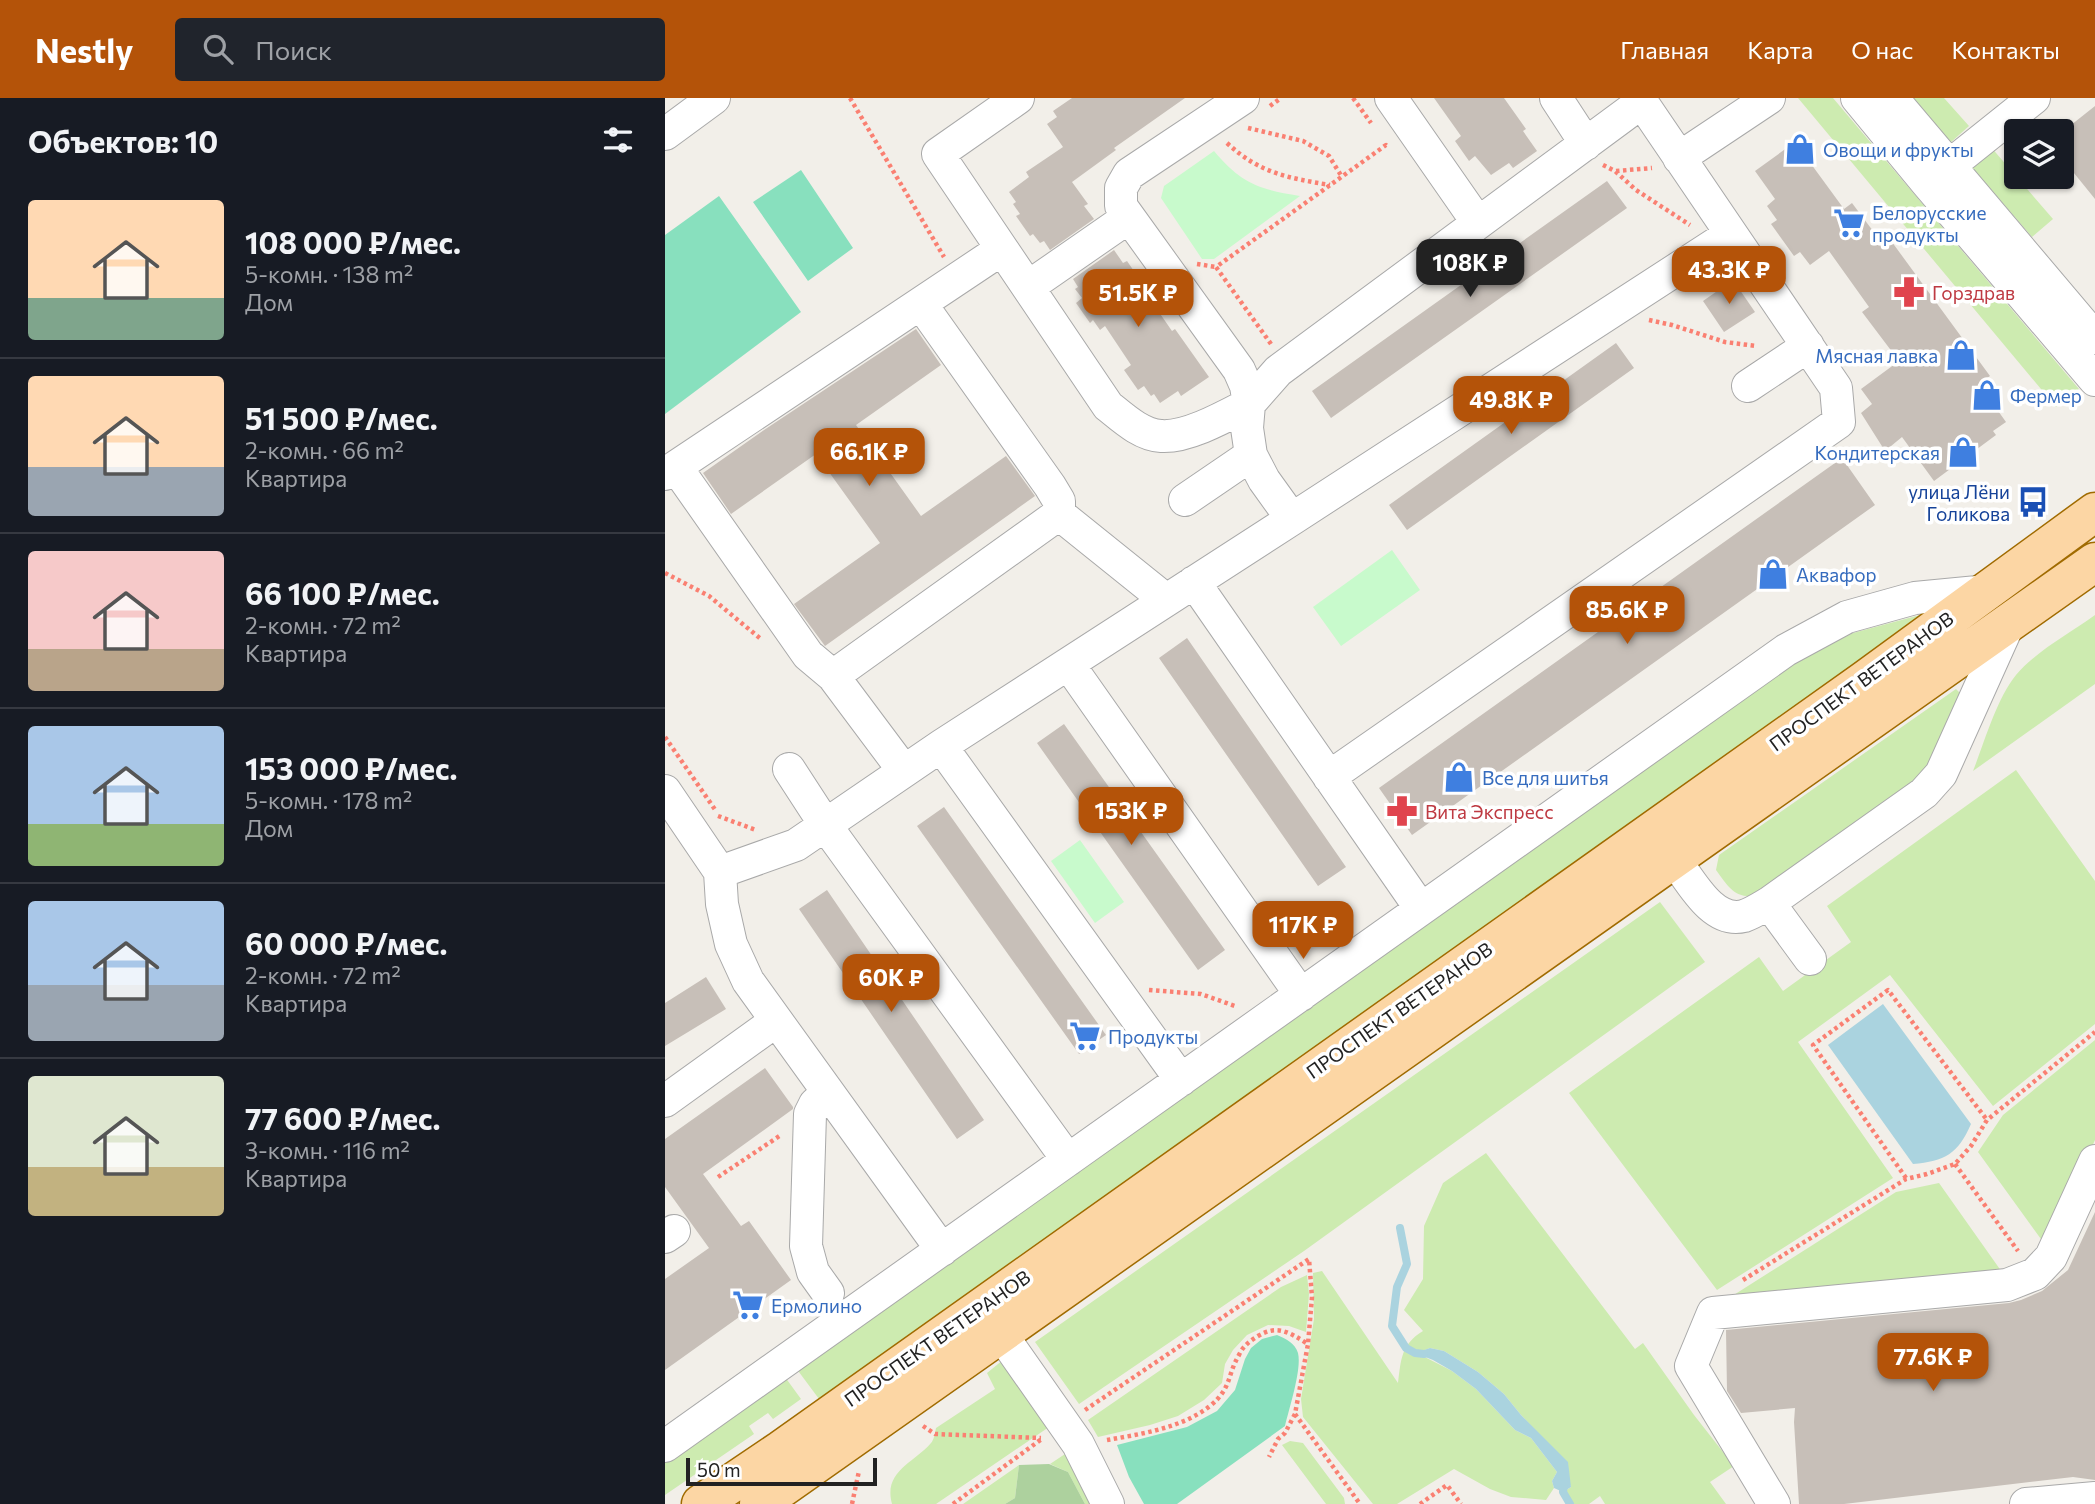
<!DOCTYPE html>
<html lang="ru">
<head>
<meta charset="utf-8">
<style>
	body { margin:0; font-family:Commissioner,sans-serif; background:#20242c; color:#f1f3f6; height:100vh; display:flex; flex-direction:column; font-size:26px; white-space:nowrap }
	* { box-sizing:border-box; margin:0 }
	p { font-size:23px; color:#9ea1a6 }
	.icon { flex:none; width:38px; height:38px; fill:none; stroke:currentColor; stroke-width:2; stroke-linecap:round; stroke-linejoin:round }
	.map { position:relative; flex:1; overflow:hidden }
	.side { display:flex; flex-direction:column; background:#171b24; width:665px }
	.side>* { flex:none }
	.controls { position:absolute; left:1339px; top:21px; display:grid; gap:14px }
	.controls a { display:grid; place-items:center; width:70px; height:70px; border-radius:7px; background:#171b24; box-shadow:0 2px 5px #0004; font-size:35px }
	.scale { position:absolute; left:21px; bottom:18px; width:191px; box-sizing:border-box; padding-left:7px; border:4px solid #222; border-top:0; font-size:19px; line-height:24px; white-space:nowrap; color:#222; -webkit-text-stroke:5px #fff; paint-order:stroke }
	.price { position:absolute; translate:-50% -60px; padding:0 16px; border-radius:14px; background:#b45309; color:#fff; font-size:23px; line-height:46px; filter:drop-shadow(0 2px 4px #0008) }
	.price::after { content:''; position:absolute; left:50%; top:42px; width:21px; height:16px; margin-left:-10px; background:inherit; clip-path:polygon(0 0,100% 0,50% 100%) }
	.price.current { background:#222; color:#fff }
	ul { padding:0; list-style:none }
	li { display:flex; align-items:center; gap:21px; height:175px; padding:0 28px }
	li+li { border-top:2px solid #363941 }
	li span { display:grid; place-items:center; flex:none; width:196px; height:140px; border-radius:7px; color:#555 }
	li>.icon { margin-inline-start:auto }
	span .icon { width:84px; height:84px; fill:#fffc; stroke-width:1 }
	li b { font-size:30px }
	h2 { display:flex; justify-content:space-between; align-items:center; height:84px; padding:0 28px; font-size:30px }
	header { display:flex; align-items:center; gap:42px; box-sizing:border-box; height:98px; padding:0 35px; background:#b45309; color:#fff }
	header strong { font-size:33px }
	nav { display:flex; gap:38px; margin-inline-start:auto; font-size:24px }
	.search { width:490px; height:63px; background:#20242c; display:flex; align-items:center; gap:18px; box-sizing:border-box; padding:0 24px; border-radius:7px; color:#9ea1a6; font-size:26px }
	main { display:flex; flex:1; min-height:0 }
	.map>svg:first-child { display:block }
	.grass { fill:#cdebb0 }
	.forest { fill:#add19e }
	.park { fill:#c8facc }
	.pitch { fill:#88e0be }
	.water { fill:#aad3df }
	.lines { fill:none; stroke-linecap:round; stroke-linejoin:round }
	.stream { stroke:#aad3df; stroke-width:8 }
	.building { fill:#c7bfb8 }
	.minor-casing { stroke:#a9a9a9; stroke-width:34 }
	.major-casing { stroke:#a06b00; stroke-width:41 }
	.path { stroke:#fa8072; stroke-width:4.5; stroke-dasharray:3.5 3.5; stroke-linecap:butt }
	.minor { stroke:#fff; stroke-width:32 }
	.major { stroke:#fcd6a4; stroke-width:38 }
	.labels { text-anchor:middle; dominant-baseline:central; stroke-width:7; stroke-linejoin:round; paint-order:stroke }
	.shop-label { font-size:19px; fill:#366cbe; stroke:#fff; text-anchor:start }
	.health-label { font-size:19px; fill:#be3a42; stroke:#fff; text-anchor:start }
	.transit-label { font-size:19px; fill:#164399; stroke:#fff; text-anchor:end }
	.street-label { font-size:19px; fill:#222; stroke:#fff }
</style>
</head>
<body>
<header>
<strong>Nestly</strong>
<div class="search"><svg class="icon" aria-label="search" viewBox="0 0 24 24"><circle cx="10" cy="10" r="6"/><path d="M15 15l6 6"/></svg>Поиск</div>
<nav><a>Главная</a><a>Карта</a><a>О нас</a><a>Контакты</a></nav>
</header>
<main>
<section class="side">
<h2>Объектов: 10<svg class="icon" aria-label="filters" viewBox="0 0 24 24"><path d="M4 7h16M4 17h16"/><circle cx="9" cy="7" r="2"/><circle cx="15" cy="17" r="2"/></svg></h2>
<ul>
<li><span style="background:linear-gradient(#ffd9b3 70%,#7fa58c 0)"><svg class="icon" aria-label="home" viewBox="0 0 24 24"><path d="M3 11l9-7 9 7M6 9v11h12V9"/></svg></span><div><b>108 000 ₽/мес.</b><p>5-комн. · 138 m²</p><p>Дом</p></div></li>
<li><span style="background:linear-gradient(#ffd9b3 65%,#9aa5b1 0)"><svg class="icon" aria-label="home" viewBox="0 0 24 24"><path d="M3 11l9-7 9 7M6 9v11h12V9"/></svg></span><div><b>51 500 ₽/мес.</b><p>2-комн. · 66 m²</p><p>Квартира</p></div></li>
<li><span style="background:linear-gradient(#f6c9c9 70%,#b9a48a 0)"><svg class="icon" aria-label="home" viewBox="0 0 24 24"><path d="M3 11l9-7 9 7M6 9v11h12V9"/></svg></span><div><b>66 100 ₽/мес.</b><p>2-комн. · 72 m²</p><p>Квартира</p></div></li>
<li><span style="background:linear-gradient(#a9c7e8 70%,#8fb573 0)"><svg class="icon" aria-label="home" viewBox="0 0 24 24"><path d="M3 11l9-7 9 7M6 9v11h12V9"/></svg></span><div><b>153 000 ₽/мес.</b><p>5-комн. · 178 m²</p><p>Дом</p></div></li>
<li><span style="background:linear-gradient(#a9c7e8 60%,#9aa5b1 0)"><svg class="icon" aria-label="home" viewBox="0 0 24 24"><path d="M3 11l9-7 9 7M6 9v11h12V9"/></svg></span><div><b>60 000 ₽/мес.</b><p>2-комн. · 72 m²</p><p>Квартира</p></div></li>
<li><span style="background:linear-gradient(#dfe7d0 65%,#c2b280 0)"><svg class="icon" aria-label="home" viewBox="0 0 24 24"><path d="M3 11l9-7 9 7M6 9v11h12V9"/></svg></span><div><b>77 600 ₽/мес.</b><p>3-комн. · 116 m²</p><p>Квартира</p></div></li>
</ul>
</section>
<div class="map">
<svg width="1430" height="1406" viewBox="0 0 1430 1406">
	<rect width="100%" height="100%" fill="#f2efe9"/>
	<path class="grass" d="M1133,0H1168L1414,291L1391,309Z
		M1246,0H1279L1304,28L1285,45Z
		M1325,48L1388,121L1367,139L1304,66Z
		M1255,517L1257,519L157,1305L131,1270L1127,565L1188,535Z
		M1430,517V586L1308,673C1320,643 1331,602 1351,577C1370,554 1405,535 1430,517Z
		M1291,591L1298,598L1296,613L1252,687L1094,797C1071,802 1064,790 1051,772L1054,757Z
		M1351,672L1430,783V926L1328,1008L1225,877L1133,944L1228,1080L1052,1192L904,995L1094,859L1118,893L1186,844L1162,808Z
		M995,804L1040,864L639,1153L414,1306L370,1244Z
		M1430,942V1042L1381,1148L1313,1054L1338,1017Z
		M821,1055L970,1251L978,1245L1029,1317L1069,1368L1045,1384L1061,1406H940L935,1398L924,1406H905L898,1394L906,1389L892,1355L856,1317L839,1296L813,1274L779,1253L765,1250L752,1255L787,1273L811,1291L850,1332L866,1340L892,1374L887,1383L889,1390L881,1402L846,1399L825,1391L789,1371L732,1406H708L638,1319L636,1301L649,1221L648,1175L657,1173L733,1285C736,1262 736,1246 758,1233L739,1212L758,1181L759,1128L778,1085Z
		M1274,1085L1339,1177L1064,1200L1231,1094Z
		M642,1177L644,1196L641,1234L624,1228L603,1227L582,1237L568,1252L560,1266L557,1285L539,1302L513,1318L485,1327L433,1339L423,1322L616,1189Z
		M338,1262L384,1329L271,1406H227C218,1373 249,1365 266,1345C269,1342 270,1335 271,1330L330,1291L322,1275Z
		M120,1279L136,1301L108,1321L103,1315L84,1328L89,1336L0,1397V1364Z
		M625,1343L638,1345L679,1400L680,1406H661L617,1347Z
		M406,1352L434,1406H420L403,1374L385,1366Z
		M354,1367L350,1400L340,1406H298Z"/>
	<path class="forest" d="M384,1366L403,1374L420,1406H340L350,1400L354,1367Z"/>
	<path class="park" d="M549,53C577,86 593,91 635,98L549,161H537L496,100L499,88Z
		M727,452L755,492L676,548L648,509Z
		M415,742L459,804L430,825L386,763Z"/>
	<path class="pitch" d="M136,72L188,150L143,183L88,104Z
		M54,98L136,214L0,316V137Z
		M612,1237C621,1241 630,1245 633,1255C637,1271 624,1311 620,1328L512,1406H479L464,1379L452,1347L522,1329L552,1313L570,1292L580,1261L586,1250L597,1241Z"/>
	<path class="water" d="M1218,906L1306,1026C1293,1056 1280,1063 1248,1066L1163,947Z
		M765,1250L779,1253L813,1274L839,1296L856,1317L903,1364L906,1389L898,1394L889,1390L887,1383L892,1374L866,1340L850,1332L811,1291L787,1273L768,1262L750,1255Z"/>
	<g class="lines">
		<path class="stream" d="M735,1130L742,1166L732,1189L727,1228L741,1250L750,1255L759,1256
			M899,1386L898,1394L905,1406"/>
	</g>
	<path class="building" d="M407,0H520L449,50L451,52L407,84L423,106L419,108L429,121L385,152L379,143L375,145L368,136L365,138L351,118L355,116L348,106L351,104L344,94L364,79L361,74L398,49L382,26L392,19L388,13Z
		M769,0H839L861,31L858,33L872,53L848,70L844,65L826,77L810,58L804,63L790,43L796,38Z
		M1430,8V101L1396,59V35Z
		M1130,44L1179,111L1187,105L1217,145L1224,140L1325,278L1318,283L1336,306L1331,310L1341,324L1328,333L1331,337L1269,383L1237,339L1220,353L1196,315L1207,306L1196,291L1234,263L1197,214L1204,209L1164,153L1145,167L1135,154L1129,158L1106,126L1112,122L1102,108L1110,101L1090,73Z
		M942,83L962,110L666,320L647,293Z
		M449,152L458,165L462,163L482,192L480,194L507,233L510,231L544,279L516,298L513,293L495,305L489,296L486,298L479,288L473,292L459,272L466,267L440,228L435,232L428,222L425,225L411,205L417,200L410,191L413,189L408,181Z
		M1068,182L1090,214L1059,234L1038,203Z
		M251,231L276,267L191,327L256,418L341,358L370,398L160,548L129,506L215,445L151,356L66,416L38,375L99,332Z
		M951,245L969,270L742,432L724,407Z
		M1177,360L1210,407L747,737L714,690Z
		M522,540L681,769L653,788L494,560Z
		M399,626L560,852L533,872L372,645Z
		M279,709L441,937L414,956L252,728Z
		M162,792L319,1022L292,1041L134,811Z
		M41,879L61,911L0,948V905Z
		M100,970L128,1009V1011L38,1076L76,1128L84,1123L126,1182L0,1272V1181L44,1150L0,1089V1041Z
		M1430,1114V1382L1408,1379L1179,1406H1134L1129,1324L1130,1310L1076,1315L1062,1293L1061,1232L1344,1205L1356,1202L1377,1193L1403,1172Z"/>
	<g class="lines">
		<defs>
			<path id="minor" d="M353,0L273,56L443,308C458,320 476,337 496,338C522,340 561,318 584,306L581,288L574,272L456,108V90L464,76L578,0
				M726,0L813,125
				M891,0L921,46
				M1192,0L1262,85L1430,282
				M1227,0L1430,240
				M0,36L49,0
				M1014,60L1104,0
				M1269,80L1369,0
				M363,189L464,119
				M256,206L385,388L394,403V416L501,502
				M1083,288L1143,248
				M11,369L143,557L168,578L239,673
				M0,376L337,151
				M520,402L586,357
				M627,421L1066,136
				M529,484L756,811
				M404,567L636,897
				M168,578L394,416
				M276,648L516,982
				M124,671L161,728L403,1062
				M664,679L1174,324L1171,290L974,0
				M0,693L55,774L57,806L66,846L83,883L277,1152
				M1009,761C1026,783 1047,826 1079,818C1088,815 1097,809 1104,805L1259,695L1276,676L1344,525
				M55,774L131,747L276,648L627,421L599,382L586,357L582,330L584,306L613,273L977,4
				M1104,805L1145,861
				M162,995L150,1006L145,1016L141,1148L148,1174L163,1195
				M0,1003L111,923
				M0,1139L9,1133
				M336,1236L413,1346L443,1406
				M0,1348L1121,552L1182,519L1250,500L1323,493
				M1109,1406L1026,1268L1048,1215L1342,1187L1370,1176L1386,1159L1430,1063
				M1361,1406L1430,1400"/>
			<path id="major" d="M36,1406L116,1352L1200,582L1430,414
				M94,1406L1430,464"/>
		</defs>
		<use href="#minor" class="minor-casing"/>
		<use href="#major" class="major-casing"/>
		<path class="path" d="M185,0L279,159
			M688,0L706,25
			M605,8L616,0
			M583,30L638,43L664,58L677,79
			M562,45C594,75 623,80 665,87
			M938,67L950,73L971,92L1025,127
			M951,73L987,70
			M532,166L551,169
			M984,222L1007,227L1060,244L1091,248
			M606,246L551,169L721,47L723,49
			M0,475L44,498L97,542
			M0,639L51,713
			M53,718L91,732
			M484,892L536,896L570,908
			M1290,1066L1353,1153
			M53,1079L116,1037
			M1241,1080L1148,947L1223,892L1322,1022
			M1078,1182L1241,1081L1262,1076L1290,1066L1306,1048L1322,1022L1430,934
			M420,1312L644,1161L647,1199L643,1246
			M630,1316L695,1406
			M258,1328L270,1336L376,1340
			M442,1342C476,1336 517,1330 545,1308C567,1290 562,1277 574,1257C578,1248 585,1243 593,1238C613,1226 625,1235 643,1246L630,1316L620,1335L613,1341L604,1359
			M187,1406L194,1373
			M288,1406L378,1340
			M755,1406L782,1387L796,1406"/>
		<use href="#minor" class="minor"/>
		<use href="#major" class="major"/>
	</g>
	<defs>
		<symbol id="shop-bare" viewBox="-9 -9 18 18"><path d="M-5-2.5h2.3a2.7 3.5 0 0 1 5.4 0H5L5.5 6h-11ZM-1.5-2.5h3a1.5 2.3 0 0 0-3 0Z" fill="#3f7fe0" stroke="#fff" stroke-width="2.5" paint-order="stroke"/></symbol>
		<symbol id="supermarket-bare" viewBox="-9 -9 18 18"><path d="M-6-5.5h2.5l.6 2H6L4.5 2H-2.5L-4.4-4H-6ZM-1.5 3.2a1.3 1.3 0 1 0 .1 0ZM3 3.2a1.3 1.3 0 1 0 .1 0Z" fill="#3f7fe0" stroke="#fff" stroke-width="2.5" paint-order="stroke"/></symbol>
		<symbol id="pharmacy-bare" viewBox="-9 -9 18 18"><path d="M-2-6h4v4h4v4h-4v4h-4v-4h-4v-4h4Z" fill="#e0444e" stroke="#fff" stroke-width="2.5" paint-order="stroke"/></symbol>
		<symbol id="bus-bare" viewBox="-9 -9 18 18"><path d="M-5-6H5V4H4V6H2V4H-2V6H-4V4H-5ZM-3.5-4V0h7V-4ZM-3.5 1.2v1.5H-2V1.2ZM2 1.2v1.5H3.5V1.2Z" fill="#1a4fb4" stroke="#fff" stroke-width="2.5" paint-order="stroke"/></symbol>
	</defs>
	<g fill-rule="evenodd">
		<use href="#shop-bare" x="1113" y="29" width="44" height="44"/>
		<use href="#supermarket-bare" x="1162" y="103" width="44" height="44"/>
		<use href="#pharmacy-bare" x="1222" y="172" width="44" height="44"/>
		<use href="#shop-bare" x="1274" y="235" width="44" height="44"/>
		<use href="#shop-bare" x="1300" y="275" width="44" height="44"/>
		<use href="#shop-bare" x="1276" y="332" width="44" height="44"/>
		<use href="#bus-bare" x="1346" y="382" width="44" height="44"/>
		<use href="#shop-bare" x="1086" y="454" width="44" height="44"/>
		<use href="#shop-bare" x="772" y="657" width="44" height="44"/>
		<use href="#pharmacy-bare" x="715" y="691" width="44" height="44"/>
		<use href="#supermarket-bare" x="398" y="916" width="44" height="44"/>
		<use href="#supermarket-bare" x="61" y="1185" width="44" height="44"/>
	</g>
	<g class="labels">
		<g class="shop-label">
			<text x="1158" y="51">Овощи и фрукты</text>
			<text x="1207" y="114">Белорусские<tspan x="1207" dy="22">продукты</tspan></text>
			<text x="1273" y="257" text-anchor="end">Мясная лавка</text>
			<text x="1345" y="297">Фермер</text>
			<text x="1275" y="354" text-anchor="end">Кондитерская</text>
			<text x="1131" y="476">Аквафор</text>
			<text x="817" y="679">Все для шитья</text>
			<text x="443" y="938">Продукты</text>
			<text x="106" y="1207">Ермолино</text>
		</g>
		<g class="health-label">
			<text x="1267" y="194">Горздрав</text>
			<text x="760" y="713">Вита Экспресс</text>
		</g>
		<g class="transit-label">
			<text x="1345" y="393">улица Лёни<tspan x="1345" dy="22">Голикова</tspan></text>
		</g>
		<g class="street-label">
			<text transform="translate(1196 583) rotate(-36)">ПРОСПЕКТ ВЕТЕРАНОВ</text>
			<text transform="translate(734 912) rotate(-35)">ПРОСПЕКТ ВЕТЕРАНОВ</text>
			<text transform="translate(272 1240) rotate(-35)">ПРОСПЕКТ ВЕТЕРАНОВ</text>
		</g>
	</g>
</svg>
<div class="controls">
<a><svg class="icon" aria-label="layers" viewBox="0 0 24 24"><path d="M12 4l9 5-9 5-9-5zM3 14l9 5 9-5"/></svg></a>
</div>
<div class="scale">50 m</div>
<b class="price current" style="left:805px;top:201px">108K ₽</b>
<b class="price" style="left:1064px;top:208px">43.3K ₽</b>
<b class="price" style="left:473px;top:231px">51.5K ₽</b>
<b class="price" style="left:846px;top:338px">49.8K ₽</b>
<b class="price" style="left:204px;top:390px">66.1K ₽</b>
<b class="price" style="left:962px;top:548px">85.6K ₽</b>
<b class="price" style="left:466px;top:749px">153K ₽</b>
<b class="price" style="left:638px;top:863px">117K ₽</b>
<b class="price" style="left:226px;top:916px">60K ₽</b>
<b class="price" style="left:1268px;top:1295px">77.6K ₽</b>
</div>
</main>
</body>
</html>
